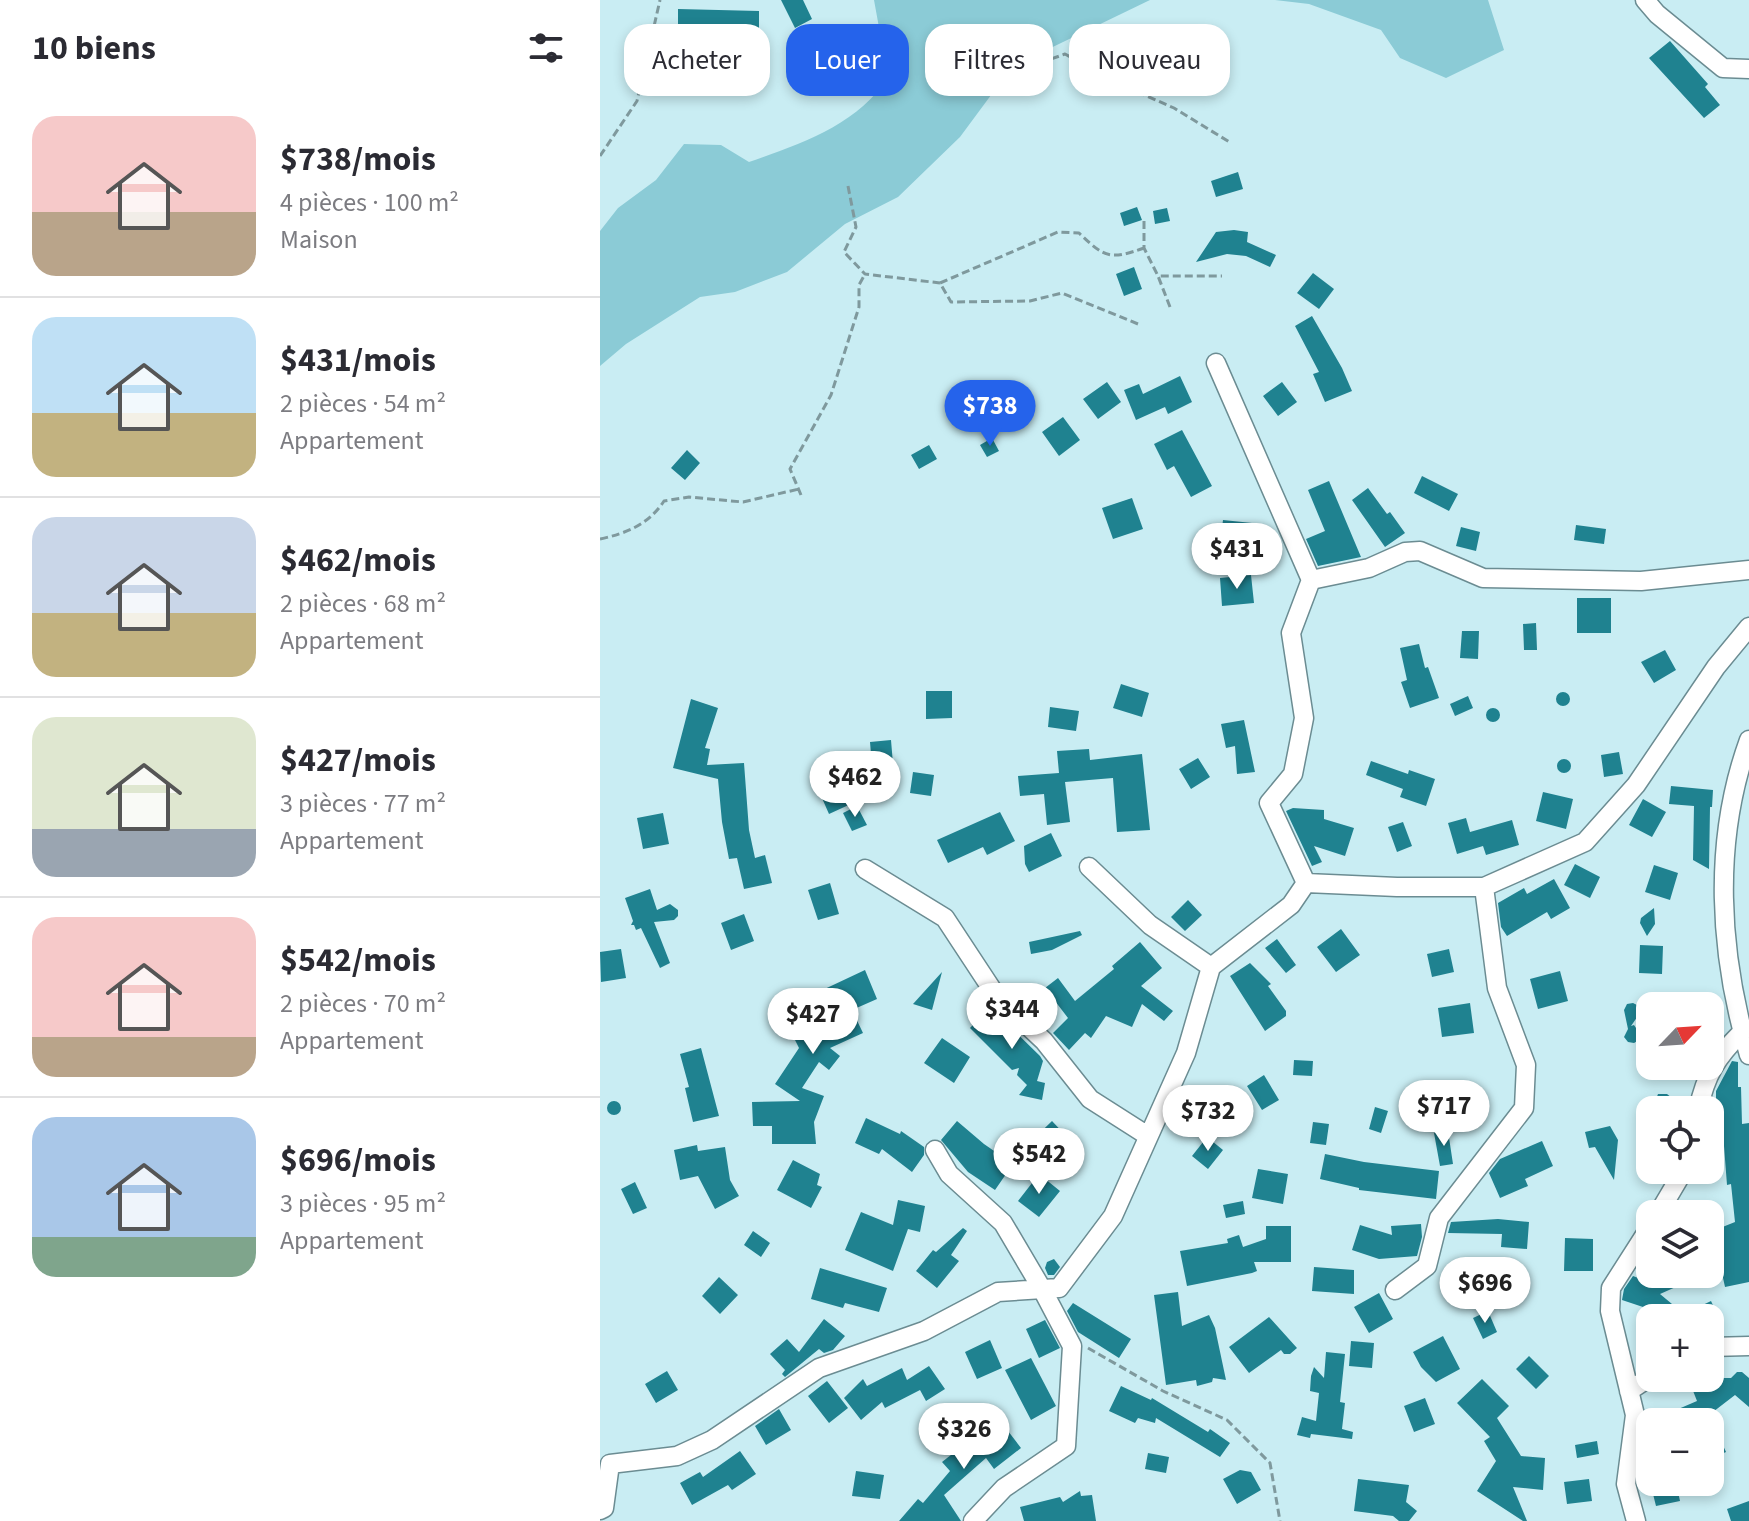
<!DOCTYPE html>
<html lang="fr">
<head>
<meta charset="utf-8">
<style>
	body { margin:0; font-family:"Source Sans 3",sans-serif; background:#f2f2f3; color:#2b2b33; height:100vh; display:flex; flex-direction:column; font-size:30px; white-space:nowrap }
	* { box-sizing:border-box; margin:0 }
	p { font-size:26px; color:#7c7c81 }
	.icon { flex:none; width:44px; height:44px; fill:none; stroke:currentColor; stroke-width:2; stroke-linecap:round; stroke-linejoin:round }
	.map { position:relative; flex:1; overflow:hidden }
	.sheet { display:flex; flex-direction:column; background:#fff; width:600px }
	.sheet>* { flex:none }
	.hud { position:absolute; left:24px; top:24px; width:760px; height:72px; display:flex; gap:16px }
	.needle { width:52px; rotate:65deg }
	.tools { position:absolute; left:1036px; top:992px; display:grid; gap:16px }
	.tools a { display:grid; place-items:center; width:88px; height:88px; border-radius:16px; background:#fff; box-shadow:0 4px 12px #0003; font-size:40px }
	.price { position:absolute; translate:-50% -68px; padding:0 18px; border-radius:28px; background:#fff; color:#222; font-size:26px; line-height:52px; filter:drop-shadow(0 2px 4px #0008) }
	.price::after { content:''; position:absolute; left:50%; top:48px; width:24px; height:18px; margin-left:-12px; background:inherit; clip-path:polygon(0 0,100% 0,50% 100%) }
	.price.current { background:#2563eb; color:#fff }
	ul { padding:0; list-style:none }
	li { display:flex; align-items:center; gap:24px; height:200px; padding:0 32px }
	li+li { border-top:2px solid #e1e1e2 }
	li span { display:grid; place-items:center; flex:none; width:224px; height:160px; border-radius:24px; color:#555 }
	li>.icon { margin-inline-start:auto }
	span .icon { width:96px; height:96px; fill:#fffc; stroke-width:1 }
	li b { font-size:34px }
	h2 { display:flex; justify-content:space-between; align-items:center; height:96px; padding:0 32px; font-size:34px }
	.tag { padding:0 28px; border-radius:24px; background:#fff; box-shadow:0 4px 12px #0003; font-size:28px; line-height:72px }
	.tag.current { background:#2563eb; color:#fff }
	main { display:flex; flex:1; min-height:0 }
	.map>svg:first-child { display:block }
	.green { fill:#8bcbd6 }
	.building { fill:#1f8290 }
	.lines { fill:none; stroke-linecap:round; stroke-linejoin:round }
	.minor-casing { stroke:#6b8c92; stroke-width:21 }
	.path { stroke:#7f999d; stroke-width:3; stroke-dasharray:8 4; stroke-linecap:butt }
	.minor { stroke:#fff; stroke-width:18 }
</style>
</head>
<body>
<main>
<section class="sheet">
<h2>10 biens<svg class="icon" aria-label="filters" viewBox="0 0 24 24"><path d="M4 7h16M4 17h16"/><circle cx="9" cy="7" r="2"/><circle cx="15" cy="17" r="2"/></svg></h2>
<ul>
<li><span style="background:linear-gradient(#f6c9c9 60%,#b9a48a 0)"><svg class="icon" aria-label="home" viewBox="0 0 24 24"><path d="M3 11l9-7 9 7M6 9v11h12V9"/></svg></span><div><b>$738/mois</b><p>4 pièces · 100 m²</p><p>Maison</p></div></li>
<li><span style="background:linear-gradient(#bfe0f5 60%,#c2b280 0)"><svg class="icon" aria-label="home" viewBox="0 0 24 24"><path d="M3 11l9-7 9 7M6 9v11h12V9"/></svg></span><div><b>$431/mois</b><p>2 pièces · 54 m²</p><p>Appartement</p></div></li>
<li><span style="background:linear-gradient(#c9d6e8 60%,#c2b280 0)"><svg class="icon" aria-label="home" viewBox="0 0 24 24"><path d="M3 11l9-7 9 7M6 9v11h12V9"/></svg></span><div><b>$462/mois</b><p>2 pièces · 68 m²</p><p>Appartement</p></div></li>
<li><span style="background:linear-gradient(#dfe7d0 70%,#9aa5b1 0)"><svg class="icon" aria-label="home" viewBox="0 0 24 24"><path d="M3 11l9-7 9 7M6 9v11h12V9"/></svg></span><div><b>$427/mois</b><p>3 pièces · 77 m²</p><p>Appartement</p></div></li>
<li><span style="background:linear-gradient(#f6c9c9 75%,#b9a48a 0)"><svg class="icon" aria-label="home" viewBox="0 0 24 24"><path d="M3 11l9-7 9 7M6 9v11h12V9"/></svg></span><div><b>$542/mois</b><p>2 pièces · 70 m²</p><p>Appartement</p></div></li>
<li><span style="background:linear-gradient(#a9c7e8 75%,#7fa58c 0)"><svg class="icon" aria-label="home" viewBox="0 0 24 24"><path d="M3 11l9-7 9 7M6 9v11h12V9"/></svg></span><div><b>$696/mois</b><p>3 pièces · 95 m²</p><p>Appartement</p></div></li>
</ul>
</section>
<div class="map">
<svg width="1149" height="1521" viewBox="0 0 1149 1521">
	<rect width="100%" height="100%" fill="#c9edf3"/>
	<path class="green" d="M274,0H550L405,70L397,87L360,137L298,197L245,224L187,272L135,292L100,297L26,344L0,366V231L18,208L56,180L84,144L121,145L149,162C200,144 258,125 288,77Z
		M675,0H888L904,50L846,78L800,58L781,30L709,4Z"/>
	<path class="building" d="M181,0H203L212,19L195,28Z
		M78,9L159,11V42L78,41Z
		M1070,41L1108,84L1105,87L1120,105L1104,118L1049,58Z
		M638,172L643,189L616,197L611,181Z
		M537,207L542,220L524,226L520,213Z
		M567,208L570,221L555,224L553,211Z
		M634,230L648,232L647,242L676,255L670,267L646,256L627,254L596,262L616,232Z
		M534,267L542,289L524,296L516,274Z
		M713,273L734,289L719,309L697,293Z
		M712,316L742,368L752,391L725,402L713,374L719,372L695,326Z
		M580,376L592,402L568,414L565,407L536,420L524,390L539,384L543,394Z
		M507,382L521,402L498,419L483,399Z
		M682,382L697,402L678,416L663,396Z
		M463,417L480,440L459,456L442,432Z
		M582,430L612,486L591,497L574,466L567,470L554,444Z
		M392,438L399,451L387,457L380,445Z
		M329,445L337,459L319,469L311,455Z
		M87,450L100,463L85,480L71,468Z
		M822,476L858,494L849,511L814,493Z
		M729,481L761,557L718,566L706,539L725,531L708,490Z
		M768,488L787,514L790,512L805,533L785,547L752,500Z
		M532,498L543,529L513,539L502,508Z
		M623,520L652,523L648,555L619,551Z
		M976,525L1006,529L1004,544L974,540Z
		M861,527L880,532L876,551L856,546Z
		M651,575L654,603L622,606L620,578Z
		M977,598H1011V633H977Z
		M936,623L937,650H924L923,624Z
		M862,631H879L878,659L860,658Z
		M819,644L825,668L828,667L839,698L810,708L801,682L807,680L800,648Z
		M1065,650L1076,670L1054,683L1041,662Z
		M521,684L549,693L542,717L513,708Z
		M326,691H352V718L326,719Z
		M956 699a7 7 0 1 1 14 0a7 7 0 1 1-14 0Z
		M868,696L873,708L855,716L850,704Z
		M91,699L118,708L105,748L110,749L107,765L144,763L149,830L155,858L165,855L172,883L144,889L137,858L129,859L122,822L118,779L73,768Z
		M450,707L479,711L476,731L448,727Z
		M886 715a7 7 0 1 1 14 0a7 7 0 1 1-14 0Z
		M644,720L655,772L637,774L635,746L626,748L621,724Z
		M291,740L293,764L272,766L270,742Z
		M489,749L490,760L542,754L550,830L517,832L513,778L465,782L470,822L447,825L444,794L420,796L418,776L459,773L457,751Z
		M1019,752L1023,774L1004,777L1001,755Z
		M598,758L610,777L591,789L579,769Z
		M957 766a7 7 0 1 1 14 0a7 7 0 1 1-14 0Z
		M771,761L808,774L809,770L835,779L826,806L800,797L803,789L766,775Z
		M313,772L334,775L331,796L310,793Z
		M241,778L253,803L229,814L218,789Z
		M1071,786L1113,790L1112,807H1110L1109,869L1093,860L1094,806L1069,804Z
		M943,792L973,799L966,829L936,821Z
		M1043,799L1066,812L1052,837L1029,825Z
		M257,806L267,825L252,831L243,813Z
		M693,808L724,810V819L754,828L745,856L714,846L722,862L712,866L686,811Z
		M400,812L415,841L387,855L383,847L348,863L337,840Z
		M63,813L69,844L43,849L37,818Z
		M866,818L870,832L912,820L919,845L886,855L883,846L857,854L848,823Z
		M803,822L812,846L797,852L788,827Z
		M451,833L462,856L429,872L425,864L424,846Z
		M975,864L1000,877L990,898L964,885Z
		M1054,865L1078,873L1070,900L1045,892Z
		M954,879L970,908L951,919L947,912L907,936L901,927L898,903L924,888L927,894Z
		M230,883L239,914L218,920L208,890Z
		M50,889L57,910L70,904L78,910V916L74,920L54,922L70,963L60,968L41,928L36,930L34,925H31L33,921L25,898Z
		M588,900L602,915L585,931L571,917Z
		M1054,908L1055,924L1047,936L1040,923L1041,918Z
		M144,914L154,941L131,950L121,923Z
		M741,929L760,955L736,972L717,947Z
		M480,931L482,935L452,950L431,954L429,942Z
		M677,939L696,965L686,973L665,948Z
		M540,942L562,968L541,986L573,1011L564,1021L542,1004L532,1027L506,1016L491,1038L485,1033L469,1050L453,1033L468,1018L445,988L458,978L475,1001L514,969L512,966Z
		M1040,945L1063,946L1062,974L1039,973Z
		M21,949L26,978L1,982L0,952Z
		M849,949L854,972L832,977L827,954Z
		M650,963L671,984L668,986L686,1011V1016L665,1031L630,976Z
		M265,970L277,999L252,1010L263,1033L230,1048L240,1056L229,1070L219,1062L202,1088L224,1096L214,1122L216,1144H172V1126H153L152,1102L200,1101L175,1084L199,1048L180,1010Z
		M960,971L968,1001L938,1009L930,979Z
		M342,972L332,1010L313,1004Z
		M870,1003L874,1033L842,1037L838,1008Z
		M1033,1003L1039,1006L1040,1013L1031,1026L1034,1025L1040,1034L1039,1040L1034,1043L1028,1042L1024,1037L1028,1029L1024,1010L1027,1004Z
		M390,1007L440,1056L443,1061L437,1081L445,1083L442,1100L419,1095L427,1085L417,1075L419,1068L412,1070L370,1028Z
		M342,1038L370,1057L354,1083L324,1063Z
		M101,1048L119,1116L93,1122L85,1088L89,1087L80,1054Z
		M694,1060L713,1061L712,1076L693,1075Z
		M1132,1061L1138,1062V1087H1141L1142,1124L1149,1123V1282L1125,1287L1118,1255L1110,1259V1232L1135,1222L1131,1184L1127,1185L1124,1146L1110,1143V1117L1116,1119V1091Z
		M664,1075L679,1100L662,1110L647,1086Z
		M838,1085H874L875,1113L838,1114Z
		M613,1086L650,1118L641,1129L603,1097Z
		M1058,1094H1067L1072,1098V1105L1068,1109L1052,1110Z
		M7 1108a7 7 0 1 1 14 0a7 7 0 1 1-14 0Z
		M775,1107L788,1111L781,1133L769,1129Z
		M266,1118L300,1134L301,1131L324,1147V1155L312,1172L282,1149L279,1154L255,1143Z
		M357,1121L384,1144L413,1164L395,1190L368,1172L341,1140Z
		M452,1121L470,1140L437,1173L418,1154Z
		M713,1122L729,1124L726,1145L710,1143Z
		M1010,1126L1018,1140L1014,1180L995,1147L989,1148L985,1132Z
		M848,1131L853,1164L840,1166L834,1133Z
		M607,1137L623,1150L608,1169L592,1156Z
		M942,1141L953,1166L925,1179L928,1186L900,1198L889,1173L900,1159Z
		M97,1145L98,1151L125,1147L130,1180L139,1196L115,1209L98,1176L80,1180L74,1150Z
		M725,1154L764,1162L839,1171L836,1199L759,1190V1188L720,1179Z
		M193,1160L220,1174L217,1185L222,1187L211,1208L177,1190Z
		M658,1169L688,1174L683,1204L652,1198Z
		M439,1174L460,1191L439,1217L418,1201Z
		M35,1182L47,1208L33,1214L21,1189Z
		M298,1200L325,1206L320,1232L308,1229L293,1271L245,1250L261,1212L293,1225Z
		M643,1201L645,1214L626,1218L623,1205Z
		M898,1219L929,1222L927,1249L901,1247L902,1234L848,1233L851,1222Z
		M821,1224L822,1237L817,1256L779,1259L752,1250L760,1225L792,1235L791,1226Z
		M666,1226H691V1262H654L657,1271L652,1273L587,1286L580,1251L628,1243L627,1239L639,1235L643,1247L666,1239Z
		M363,1228L367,1231L351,1255L359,1261L337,1288L316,1271L333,1250L336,1252Z
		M153,1231L170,1243L161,1257L144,1245Z
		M965,1238L993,1239V1271H964Z
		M454,1259L460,1267L454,1275H448L445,1268L447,1262Z
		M714,1267L754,1270V1294L712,1291Z
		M220,1268L287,1288L279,1312L245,1303L243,1308L211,1299Z
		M1057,1274H1105L1060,1294L1084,1314L1111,1301L1119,1318H1040L1043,1307L1022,1300L1024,1289L1033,1276L1062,1287Z
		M119,1277L138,1295L120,1314L102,1296Z
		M578,1292L582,1326L609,1315L615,1328L626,1380L613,1378L612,1382L597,1386L596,1380L566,1385L554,1295Z
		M779,1293L793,1319L769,1333L754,1307Z
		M473,1303L531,1339L519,1358L478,1332L467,1311Z
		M888,1311L897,1332L883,1339L873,1318Z
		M669,1317L697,1348L690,1354H684L681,1350L649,1373L629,1347Z
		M224,1319L245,1336L233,1350L224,1353L219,1349L185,1377L182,1374L185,1370L170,1354L187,1339L199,1352Z
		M445,1320L460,1348L439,1358L426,1329Z
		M843,1336L860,1369L836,1382L821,1367L813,1352Z
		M390,1340L402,1368L377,1379L365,1352Z
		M751,1341L774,1343L772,1368L749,1366Z
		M726,1352L745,1354L740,1402L745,1403L742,1429L753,1432L752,1439L711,1434L710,1438L697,1435L702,1417L716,1421L719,1393L710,1391L711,1376L714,1367L724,1378Z
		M929,1356L949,1376L936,1389L916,1369Z
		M431,1358L456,1406L431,1420L405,1370Z
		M329,1366L345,1389L326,1401L320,1390L285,1408L282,1402L261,1420L244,1398L263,1379L267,1386L302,1368L307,1380Z
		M67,1371L78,1390L56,1403L45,1384Z
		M1137,1372H1142L1149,1378V1407L1135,1395L1109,1415L1126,1452L1110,1459V1422H1048L1097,1401L1088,1378H1131Z
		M882,1379L909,1406L897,1418L921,1456L945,1458L943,1490L913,1487L927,1521H923L877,1491L896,1461L884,1441L890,1437L857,1403Z
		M227,1381L248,1408L229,1423L208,1396Z
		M521,1386L551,1400L552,1398L608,1432L610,1429L630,1443L620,1457L556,1418L555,1423L538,1418L535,1423L509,1411Z
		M825,1398L835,1424L814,1432L804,1406Z
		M179,1409L191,1430L166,1445L155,1426Z
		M398,1418L421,1448L394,1469L386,1458L344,1495L361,1521H299L318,1499L323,1503L350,1471L342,1462Z
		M997,1441L999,1454L977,1458L975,1445Z
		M140,1451L156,1474L132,1490L128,1485L92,1505L80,1483L100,1472L103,1477Z
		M548,1453L569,1457L566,1473L545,1469Z
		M640,1470L651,1472L661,1490L637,1504L623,1479Z
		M256,1471L284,1475L280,1499L252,1496Z
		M758,1479L809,1485L806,1502L817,1511L809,1521H799L793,1516L754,1511Z
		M989,1479L992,1501L967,1504L964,1482Z
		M1050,1482H1076L1080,1501L1056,1506Z
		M480,1491L481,1496L492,1495L496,1521H424L420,1507L460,1497L463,1502Z
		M1149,1501V1521H1131L1127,1509Z"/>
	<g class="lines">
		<defs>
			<path id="minor" d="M1045,0L1057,14L1123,68L1149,69
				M616,363L711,580
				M1149,740C1112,842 1119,953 1149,1055
				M489,867L550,925L611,967
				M265,869L345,918L397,997L444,1041L490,1099L548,1136
				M706,883L669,803L693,774L704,718L691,633L711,580L769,568L805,552L820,551L883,578L1041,581L1149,570
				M1098,1110C1106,1074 1116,1058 1142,1032
				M335,1150L349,1174L403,1223L442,1289L472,1346L466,1446L404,1488L373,1521
				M1058,1214L1084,1170
				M795,1290L827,1266L839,1218L924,1108L926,1065L897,988L884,887
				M1110,1347L1149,1346
				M1029,1391L1050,1377
				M0,1510L4,1508L10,1464L77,1456L112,1440L219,1368L324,1331L398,1292L459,1288L513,1216L586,1053L611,967L691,905L706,883L797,887H884L985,842L1036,785L1116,667L1149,627
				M1036,1521L1026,1484L1035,1415L1010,1311L1011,1288L1050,1227"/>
		</defs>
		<use href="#minor" class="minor-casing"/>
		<path class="path" d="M440,63L465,54L522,85L574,108L631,143
			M0,156L37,101L60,0
			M248,186L256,227L244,252L265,274L340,283
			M544,221V248L558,276
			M570,307L558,276H622
			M538,324L462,293L430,301L351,302L340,283L458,232L479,233C505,258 510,260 544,248
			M201,495L190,469L231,395L259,307V285L265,274
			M0,539C27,533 48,525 64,501L89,497L143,502L199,489
			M488,1348L563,1391L627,1420L670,1463L680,1521"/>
		<use href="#minor" class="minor"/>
	</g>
</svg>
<div class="tools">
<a><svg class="needle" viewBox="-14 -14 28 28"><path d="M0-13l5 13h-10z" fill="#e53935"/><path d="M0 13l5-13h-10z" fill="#7c7c81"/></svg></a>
<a><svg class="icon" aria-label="locate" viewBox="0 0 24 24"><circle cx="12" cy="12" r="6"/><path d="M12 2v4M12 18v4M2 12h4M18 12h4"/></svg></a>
<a><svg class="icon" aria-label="layers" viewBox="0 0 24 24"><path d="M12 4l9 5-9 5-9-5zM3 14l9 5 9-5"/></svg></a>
<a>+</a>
<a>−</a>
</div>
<b class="price current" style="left:390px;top:448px">$738</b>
<b class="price" style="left:637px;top:591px">$431</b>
<b class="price" style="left:255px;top:819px">$462</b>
<b class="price" style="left:412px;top:1051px">$344</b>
<b class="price" style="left:213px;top:1056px">$427</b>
<b class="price" style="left:844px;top:1148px">$717</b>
<b class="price" style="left:608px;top:1153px">$732</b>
<b class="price" style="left:439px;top:1196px">$542</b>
<b class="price" style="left:885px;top:1325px">$696</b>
<b class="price" style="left:364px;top:1471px">$326</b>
<div class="hud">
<a class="tag">Acheter</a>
<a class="tag current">Louer</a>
<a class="tag">Filtres</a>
<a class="tag">Nouveau</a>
</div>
</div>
</main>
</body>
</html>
